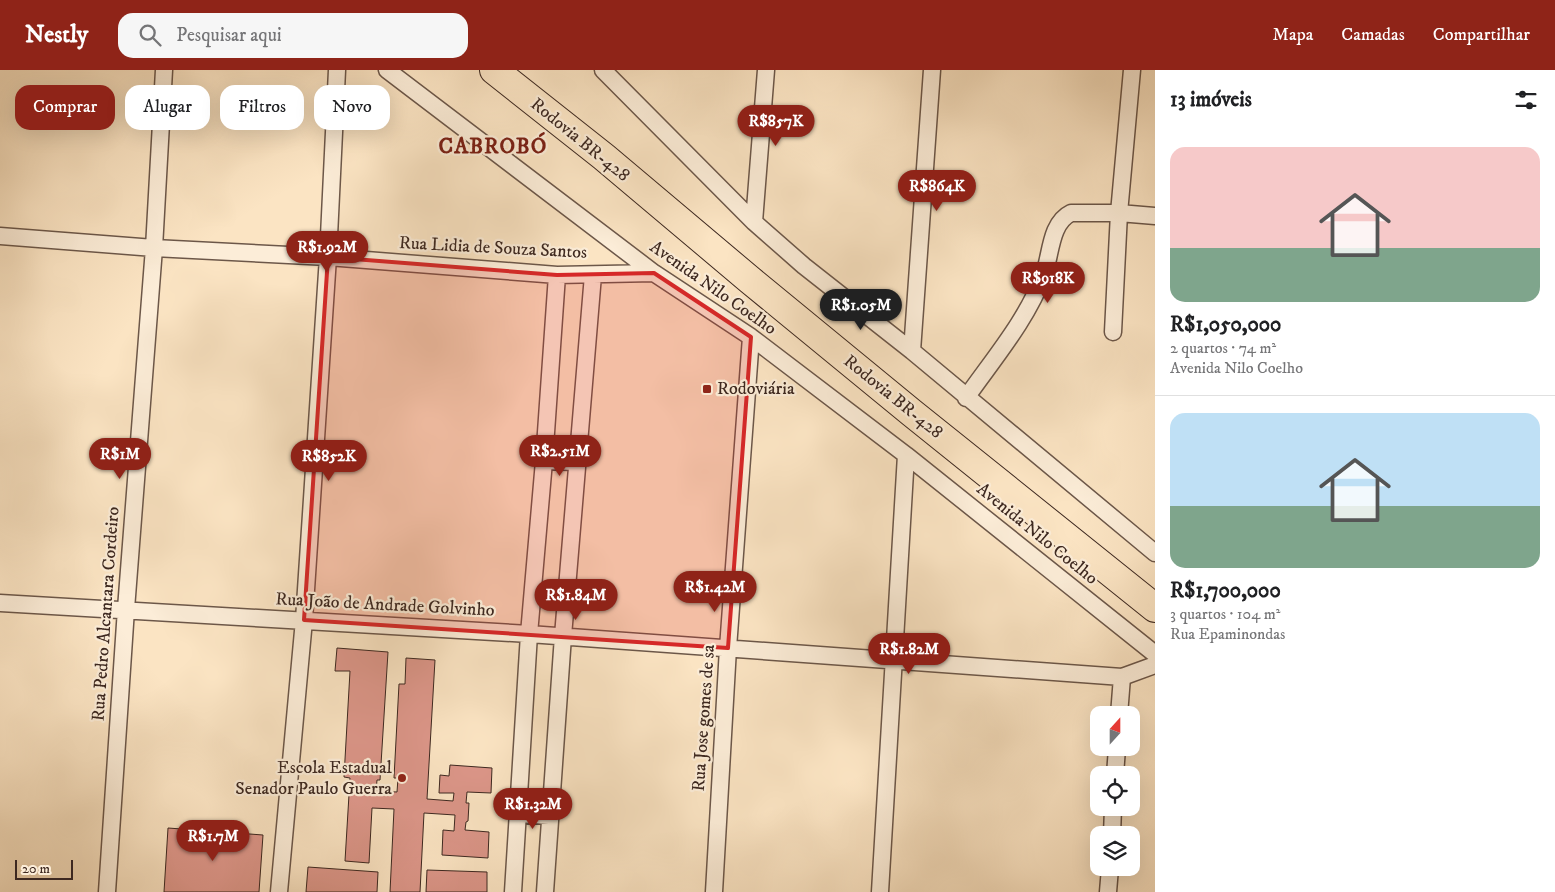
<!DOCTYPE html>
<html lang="pt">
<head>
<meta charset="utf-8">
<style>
	body { margin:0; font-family:"IM FELL DW Pica",serif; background:#f6f6f6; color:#202124; height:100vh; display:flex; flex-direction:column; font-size:19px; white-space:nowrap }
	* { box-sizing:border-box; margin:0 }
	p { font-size:16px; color:#757577 }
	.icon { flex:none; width:28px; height:28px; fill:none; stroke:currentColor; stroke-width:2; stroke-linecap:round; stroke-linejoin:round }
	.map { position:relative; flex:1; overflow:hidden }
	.drawer { display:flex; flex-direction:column; background:#fff; width:400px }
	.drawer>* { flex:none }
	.guide { position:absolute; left:15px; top:15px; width:475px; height:45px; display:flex; gap:10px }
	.needle { width:32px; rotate:21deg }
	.controls { position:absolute; left:1090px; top:636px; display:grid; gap:10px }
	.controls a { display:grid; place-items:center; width:50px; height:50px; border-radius:10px; background:#fff; box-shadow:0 5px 20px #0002; font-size:25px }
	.scale { position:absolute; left:15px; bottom:12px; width:58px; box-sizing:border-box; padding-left:5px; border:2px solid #3d2820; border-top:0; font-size:14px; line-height:18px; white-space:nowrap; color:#3d2820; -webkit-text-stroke:4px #fcedd8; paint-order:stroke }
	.price { position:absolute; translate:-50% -42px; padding:0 11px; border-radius:18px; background:#8f2418; color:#fff; font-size:16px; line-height:32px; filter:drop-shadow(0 1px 2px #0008) }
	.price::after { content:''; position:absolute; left:50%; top:30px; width:15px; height:11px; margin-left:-8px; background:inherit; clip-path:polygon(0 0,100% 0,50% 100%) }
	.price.on { background:#222; color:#fff }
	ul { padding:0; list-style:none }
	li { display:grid; align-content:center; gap:10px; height:265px; padding:0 15px }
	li+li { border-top:1px solid #e0e0e0 }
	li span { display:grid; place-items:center; height:155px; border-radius:15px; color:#555 }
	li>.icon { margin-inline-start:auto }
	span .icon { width:90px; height:90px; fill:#fffc; stroke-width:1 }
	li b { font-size:21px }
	h2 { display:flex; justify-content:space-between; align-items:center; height:60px; padding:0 15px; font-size:21px }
	.chip { padding:0 18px; border-radius:15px; background:#fff; box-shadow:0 5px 20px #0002; font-size:18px; line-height:45px }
	.chip.on { background:#8f2418; color:#fff }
	header { display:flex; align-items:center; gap:30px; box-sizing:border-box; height:70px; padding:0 25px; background:#8f2418; color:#fff }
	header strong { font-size:24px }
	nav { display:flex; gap:28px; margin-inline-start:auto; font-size:18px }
	.search { width:350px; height:45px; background:#f6f6f6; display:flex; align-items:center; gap:12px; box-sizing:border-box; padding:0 18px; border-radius:15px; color:#757577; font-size:19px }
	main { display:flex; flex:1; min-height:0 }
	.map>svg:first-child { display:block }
	.building { fill:#dc9689; stroke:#3d2820 }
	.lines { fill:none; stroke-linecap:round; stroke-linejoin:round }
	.minor-casing { stroke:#6c5749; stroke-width:19 }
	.trunk-casing { stroke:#3d2820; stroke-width:30 }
	.minor { stroke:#fcedd8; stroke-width:16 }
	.trunk { stroke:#fbe4c3; stroke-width:28 }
	.marked { fill:#d62828; fill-opacity:0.2; stroke:#d62828; stroke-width:4; stroke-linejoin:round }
	.poi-dot { fill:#8f2418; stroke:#fcedd8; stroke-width:2 }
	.labels { text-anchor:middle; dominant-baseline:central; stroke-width:4.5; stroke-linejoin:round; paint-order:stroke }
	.street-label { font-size:18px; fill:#3d2820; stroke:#fcedd8 }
	.poi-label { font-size:18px; fill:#3d2820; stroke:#fcedd8; text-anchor:start }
	.district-label { font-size:22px; font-weight:bold; letter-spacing:1px; fill:#7a1f14; stroke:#fcedd8 }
</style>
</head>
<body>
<header>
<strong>Nestly</strong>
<div class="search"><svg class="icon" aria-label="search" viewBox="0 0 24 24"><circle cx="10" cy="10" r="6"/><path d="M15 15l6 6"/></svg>Pesquisar aqui</div>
<nav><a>Mapa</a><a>Camadas</a><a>Compartilhar</a></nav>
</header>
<main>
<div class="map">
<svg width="1155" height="822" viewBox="0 0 1155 822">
	<rect width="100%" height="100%" fill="#fbe4c3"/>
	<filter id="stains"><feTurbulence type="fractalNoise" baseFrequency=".004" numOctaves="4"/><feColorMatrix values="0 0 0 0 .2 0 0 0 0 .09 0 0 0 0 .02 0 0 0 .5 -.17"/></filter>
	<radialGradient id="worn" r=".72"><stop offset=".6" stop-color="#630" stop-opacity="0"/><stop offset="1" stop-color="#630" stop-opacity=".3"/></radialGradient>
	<path class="building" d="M337,578L388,582L380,710H377L376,721L397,722L398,708H394L399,614H405L406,588L435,590L427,729L453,731L454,723H439L440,705L449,706L450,695L492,698L491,723L467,722L466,733H469L468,751L466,752L465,760L489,762L488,788L442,785L443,760L454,761L455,745L424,743L420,822H390L394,739L372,738L369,793L345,791L350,708L344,707L350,601H335Z
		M168,758L263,765L259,822H164Z
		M308,797L378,802L377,822H306Z
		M427,800L487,802V822H426Z"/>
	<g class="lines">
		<defs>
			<path id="minor" d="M387,0L654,203L751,267L906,385L1155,584
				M603,0L754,152L804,196L912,281L1155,483
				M754,152L766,0
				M0,166L154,178L328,187L557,205L654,203
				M1113,262L1119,143L1132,0
				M912,281L932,0
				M966,328C994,288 1027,250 1044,204C1051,185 1050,153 1071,143H1119L1155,146
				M544,391L578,392
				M0,533L529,564L1122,607L1155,595
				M1119,645L1122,607
				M1115,705L1117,678
				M519,744L549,746
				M1112,765L1113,738
				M107,822L126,539L154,178L164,0
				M279,822L304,550L328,187L337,0
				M513,822L529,564L544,391L557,205
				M545,822L563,566L593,205
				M714,822L728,578L751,267
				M880,822L906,385
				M1108,822L1110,798"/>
			<path id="trunk" d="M494,0L604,87L750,210L912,343L1155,538"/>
		</defs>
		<use href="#minor" class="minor-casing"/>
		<use href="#trunk" class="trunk-casing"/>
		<use href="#minor" class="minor"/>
		<use href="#trunk" class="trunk"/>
	</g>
	<path class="marked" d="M328,187L557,205L654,203L751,267L728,578L304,550Z"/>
	<g class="poi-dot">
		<rect x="702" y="314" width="10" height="10" rx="2.5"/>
		<circle cx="402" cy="708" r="5"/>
	</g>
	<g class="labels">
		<g class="street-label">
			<text transform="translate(580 70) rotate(39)">Rodovia BR-428</text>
			<text transform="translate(493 178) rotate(3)">Rua Lidia de Souza Santos</text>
			<text transform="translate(713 218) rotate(35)">Avenida Nilo Coelho</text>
			<text transform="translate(893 327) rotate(39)">Rodovia BR-428</text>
			<text transform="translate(1037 464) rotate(39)">Avenida Nilo Coelho</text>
			<text transform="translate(385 535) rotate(3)">Rua João de Andrade Golvinho</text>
			<text transform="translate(106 544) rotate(-86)">Rua Pedro Alcantara Cordeiro</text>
			<text transform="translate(704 648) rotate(-86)">Rua Jose gomes de sa</text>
		</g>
		<g class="poi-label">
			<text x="717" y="319">Rodoviária</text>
			<text x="392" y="698" text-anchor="end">Escola Estadual<tspan x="392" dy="21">Senador Paulo Guerra</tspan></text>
		</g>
		<g class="district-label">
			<text x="493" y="76">CABROBÓ</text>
		</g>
	</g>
	<rect width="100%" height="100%" filter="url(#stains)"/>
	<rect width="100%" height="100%" fill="url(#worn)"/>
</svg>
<div class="controls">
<a><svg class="needle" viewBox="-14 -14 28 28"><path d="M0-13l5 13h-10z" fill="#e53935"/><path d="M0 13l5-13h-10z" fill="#757577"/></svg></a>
<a><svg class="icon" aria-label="locate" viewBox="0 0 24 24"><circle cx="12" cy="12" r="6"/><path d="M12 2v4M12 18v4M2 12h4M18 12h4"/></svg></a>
<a><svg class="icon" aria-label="layers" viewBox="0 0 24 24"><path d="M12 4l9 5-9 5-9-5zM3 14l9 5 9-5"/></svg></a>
</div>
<div class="scale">20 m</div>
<b class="price" style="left:776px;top:77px">R$857K</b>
<b class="price" style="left:937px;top:142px">R$864K</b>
<b class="price" style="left:327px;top:203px">R$1.92M</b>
<b class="price" style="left:1048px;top:234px">R$918K</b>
<b class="price on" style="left:861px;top:261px">R$1.05M</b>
<b class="price" style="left:560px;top:407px">R$2.51M</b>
<b class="price" style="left:120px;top:410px">R$1M</b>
<b class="price" style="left:329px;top:412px">R$852K</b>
<b class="price" style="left:715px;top:543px">R$1.42M</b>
<b class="price" style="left:576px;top:551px">R$1.84M</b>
<b class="price" style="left:909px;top:605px">R$1.82M</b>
<b class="price" style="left:533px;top:760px">R$1.32M</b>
<b class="price" style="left:213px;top:792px">R$1.7M</b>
<div class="guide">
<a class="chip on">Comprar</a>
<a class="chip">Alugar</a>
<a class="chip">Filtros</a>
<a class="chip">Novo</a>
</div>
</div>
<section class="drawer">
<h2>13 imóveis<svg class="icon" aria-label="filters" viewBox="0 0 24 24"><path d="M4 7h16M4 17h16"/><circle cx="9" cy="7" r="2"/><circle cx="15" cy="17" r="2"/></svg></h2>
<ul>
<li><span style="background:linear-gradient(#f6c9c9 65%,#7fa58c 0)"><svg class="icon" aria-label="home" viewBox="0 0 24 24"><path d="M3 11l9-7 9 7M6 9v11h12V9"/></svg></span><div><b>R$1,050,000</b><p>2 quartos · 74 m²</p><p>Avenida Nilo Coelho</p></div></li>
<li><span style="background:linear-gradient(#bfe0f5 60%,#7fa58c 0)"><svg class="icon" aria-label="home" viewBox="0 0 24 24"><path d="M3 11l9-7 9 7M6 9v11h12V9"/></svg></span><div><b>R$1,700,000</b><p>3 quartos · 104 m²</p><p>Rua Epaminondas</p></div></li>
</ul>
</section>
</main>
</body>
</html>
